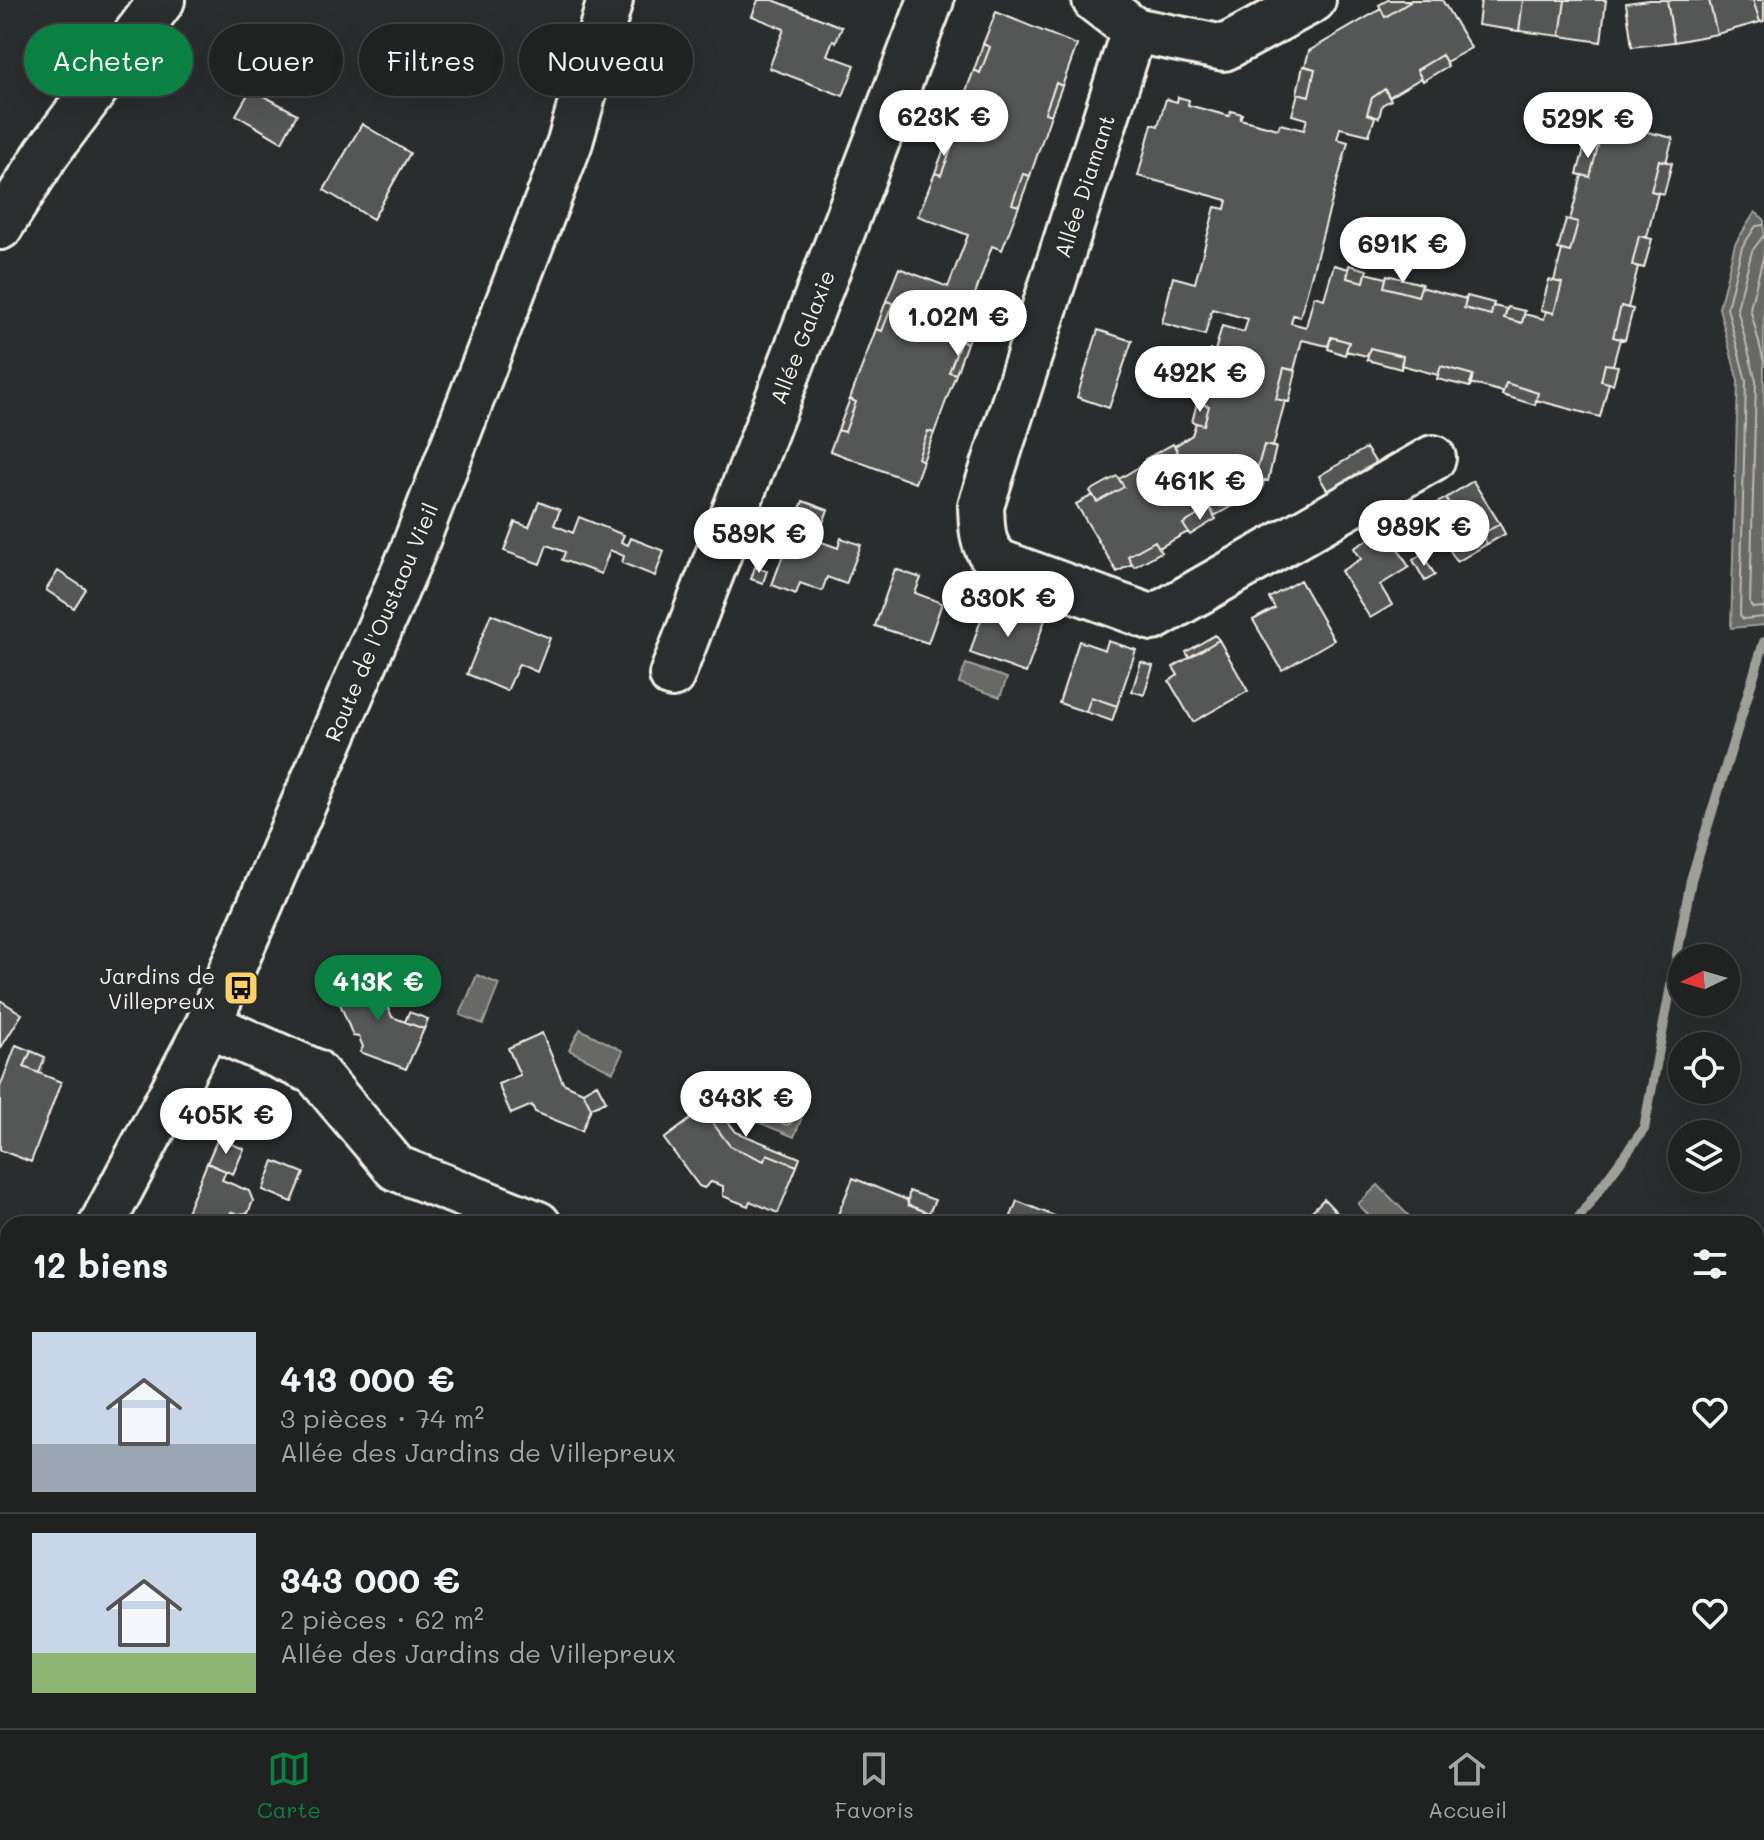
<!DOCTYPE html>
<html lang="fr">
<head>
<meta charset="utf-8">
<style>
	body { margin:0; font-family:Mali,sans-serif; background:#2d2f2f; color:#f1f3f6; height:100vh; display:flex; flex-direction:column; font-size:30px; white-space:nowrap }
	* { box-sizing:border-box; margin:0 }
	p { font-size:26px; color:#a2a4a5 }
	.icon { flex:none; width:44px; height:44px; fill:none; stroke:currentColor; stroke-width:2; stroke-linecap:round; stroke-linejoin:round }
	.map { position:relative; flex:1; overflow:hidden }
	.sheet { position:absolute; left:0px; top:1216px; width:1764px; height:512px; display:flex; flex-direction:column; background:#202222; border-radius:24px 24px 0 0; box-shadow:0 8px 32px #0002,0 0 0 2px #3d3f40 }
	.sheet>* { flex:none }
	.guide { position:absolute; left:24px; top:24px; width:800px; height:72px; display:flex; gap:16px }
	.needle { width:52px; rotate:265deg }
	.fabs { position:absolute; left:1668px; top:944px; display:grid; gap:16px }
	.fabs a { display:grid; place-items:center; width:72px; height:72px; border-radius:50%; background:#202222; box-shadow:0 8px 32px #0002,0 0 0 2px #3d3f40; font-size:40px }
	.price { position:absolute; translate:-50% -68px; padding:0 18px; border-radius:28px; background:#fff; color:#222; font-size:26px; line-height:52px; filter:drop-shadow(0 2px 4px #0008) }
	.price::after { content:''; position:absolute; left:50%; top:48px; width:24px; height:18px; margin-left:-12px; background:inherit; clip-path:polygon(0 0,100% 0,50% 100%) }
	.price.on { background:#0b8043; color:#fff }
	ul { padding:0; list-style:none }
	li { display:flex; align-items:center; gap:24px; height:200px; padding:0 32px }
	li+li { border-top:2px solid #3d3f40 }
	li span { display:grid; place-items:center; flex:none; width:224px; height:160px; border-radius:0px; color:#555 }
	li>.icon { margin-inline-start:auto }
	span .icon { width:96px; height:96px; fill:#fffc; stroke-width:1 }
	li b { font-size:34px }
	h2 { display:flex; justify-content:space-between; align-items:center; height:96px; padding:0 32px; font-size:34px }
	.tag { padding:0 28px; border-radius:36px; background:#202222; box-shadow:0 8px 32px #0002,0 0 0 2px #3d3f40; font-size:28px; line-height:72px }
	.tag.on { background:#0b8043; color:#fff }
	.dock { display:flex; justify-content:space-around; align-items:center; height:112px; border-top:2px solid #3d3f40; background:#202222; font-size:22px; color:#a2a4a5 }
	.dock a { display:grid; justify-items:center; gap:4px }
	.dock .on { color:#0b8043 }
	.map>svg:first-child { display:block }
	.water { fill:#676866; stroke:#9f9f9a; stroke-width:2 }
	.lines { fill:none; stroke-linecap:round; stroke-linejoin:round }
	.shore { stroke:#bcbab4; stroke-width:2 }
	.stream { stroke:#9f9f9a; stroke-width:10 }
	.building { fill:#555756; stroke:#f4f1e8; stroke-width:2 }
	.minor-casing { stroke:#f4f1e8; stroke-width:50 }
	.path { stroke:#f4f1e8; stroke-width:5; stroke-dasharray:6 6; stroke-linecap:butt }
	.minor { stroke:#2a2d2e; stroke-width:44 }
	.labels { text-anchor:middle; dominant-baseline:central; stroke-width:8; stroke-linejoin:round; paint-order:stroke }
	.street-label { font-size:22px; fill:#f4f1e8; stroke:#2a2d2e }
	.poi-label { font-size:22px; fill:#f4f1e8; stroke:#2a2d2e; text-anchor:end }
</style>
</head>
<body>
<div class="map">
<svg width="1764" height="1728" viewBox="0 0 1764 1728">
	<rect width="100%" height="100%" fill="#2a2d2e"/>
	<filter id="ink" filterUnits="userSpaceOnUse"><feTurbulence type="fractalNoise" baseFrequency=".0125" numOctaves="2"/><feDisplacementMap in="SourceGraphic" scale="16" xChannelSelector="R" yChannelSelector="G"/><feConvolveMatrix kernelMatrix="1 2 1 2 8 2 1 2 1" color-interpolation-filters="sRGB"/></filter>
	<g filter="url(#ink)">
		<path class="water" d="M1755,212L1764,219V625L1731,628L1738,381L1719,308L1735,244Z
			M966,664L1007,678L1000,697L959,683Z
			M477,975L499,984L483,1024L460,1015Z
			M580,1029L623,1051L613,1072L569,1050Z
			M751,1091L804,1112L794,1137L741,1115Z
			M1378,1185L1417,1224H1377L1358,1204Z"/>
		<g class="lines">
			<path class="shore" d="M1764,225L1756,226L1742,247L1727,308L1746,381L1740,615L1743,619L1764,617
				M1764,235L1752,251L1737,308L1756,381L1750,604L1753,608L1764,607
				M1764,254L1750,308L1764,362
				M755,1103L791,1115V1123L787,1125L755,1112L753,1109Z"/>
			<path class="stream" d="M1574,1224L1644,1129L1691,880L1764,642
				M952,1728L972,1720"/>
		</g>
		<path class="building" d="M758,0H773L842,27L836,42L833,40L827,55L855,65L843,96L769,68L784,29L752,16Z
			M1388,0H1408L1410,2L1385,17L1379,5Z
			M1408,0H1442L1471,48L1446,62L1442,55L1417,70L1421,78L1389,97L1385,89L1372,98L1367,114L1375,117L1369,135L1340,128L1337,139L1348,142L1300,317L1293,315L1291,323L1306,327L1314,296L1324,299L1334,265L1349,269L1347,278L1364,282L1366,273L1386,278L1384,287L1418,296L1421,287L1466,299L1464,308L1491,315L1493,306L1507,309L1504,318L1522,323L1524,314L1544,319L1546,311L1554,313L1562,283L1554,281L1562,250L1570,252L1578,222L1570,220L1582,175L1590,177L1598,146L1590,144L1596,120L1673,138L1666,162L1659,160L1651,191L1658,193L1647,237L1639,236L1632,265L1638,267L1628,308L1621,306L1613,337L1620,339L1613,365L1605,364L1601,381L1609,383L1600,417L1536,400L1538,393L1506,383L1503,392L1470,383L1473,375L1441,366L1438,375L1401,365L1403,356L1370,348L1367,356L1346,351L1349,342L1331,337L1328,346L1302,340L1294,370L1284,368L1276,399L1285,401L1273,447L1264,445L1255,477L1264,480L1262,489L1214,516L1210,508L1183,524L1188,532L1159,548L1155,541L1128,556L1132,564L1117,572L1076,504L1093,495L1097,502L1124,487L1119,479L1147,462L1152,470L1179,455L1175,446L1192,435L1196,423L1204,425L1209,406L1201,404L1207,380L1215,383L1223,353L1215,351L1222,326L1244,332L1248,319L1212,309L1205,335L1162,323L1173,277L1195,283L1215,207L1225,209L1227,200L1138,176L1152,124L1158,126L1166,99L1177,102L1178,97L1189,100L1188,105L1229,116L1231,111L1242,114L1240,119L1278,129L1280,124L1304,130L1307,119L1292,115L1298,93L1309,96L1315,69L1305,66L1309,51L1381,9L1385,17L1410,2Z
			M1481,0H1523L1519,31L1478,25Z
			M1523,0H1565L1560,36L1519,31Z
			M1565,0H1606L1601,42L1560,36Z
			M1649,0H1667L1674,42L1632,47L1626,3Z
			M1667,0H1709L1717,34L1674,42Z
			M1709,0H1753L1760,22L1717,34Z
			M1753,0H1764V21L1760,22Z
			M996,12L1077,45L1062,86L1056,83L1045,113L1051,115L1030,176L1023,174L1012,204L1019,206L1002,250L992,246L974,297L984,300L967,343L961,341L949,372L956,374L934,433L928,431L918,458L923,461L915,483L830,451L838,430L845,432L856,402L850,399L876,329L882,331L893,303L886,301L899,268L948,287L968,235L918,216L935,173L941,175L953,144L947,141L974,70L980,73L990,47L983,44Z
			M983,44L990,47L980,73L974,70Z
			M1442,55L1448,66L1423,81L1417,70Z
			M1303,66L1315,69L1309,96L1297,93Z
			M1056,83L1062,86L1051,115L1045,113Z
			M251,89L297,114L282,142L236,115Z
			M1385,89L1391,100L1382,105L1379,118L1367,114L1372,98Z
			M362,124L410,153L373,219L324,190Z
			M947,141L953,144L941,175L935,173Z
			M1586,142L1598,146L1590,177L1577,174Z
			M1659,160L1672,163L1664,194L1651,191Z
			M1023,174L1030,176L1019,206L1012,204Z
			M1566,219L1578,222L1570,252L1558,249Z
			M1639,236L1652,239L1644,268L1632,265Z
			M1349,265L1367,270L1364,282L1347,278Z
			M1387,275L1422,284L1418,296L1384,287Z
			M1549,280L1562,283L1554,313L1541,310Z
			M1467,296L1494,303L1491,315L1464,308Z
			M886,301L893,303L882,331L876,329Z
			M1621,306L1633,309L1625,340L1613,337Z
			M1508,307L1525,311L1522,323L1504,318Z
			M1098,330L1132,341L1109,408L1077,397Z
			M1331,337L1349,342L1345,355L1328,349Z
			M961,341L967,343L956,374L949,372Z
			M1370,348L1403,356L1401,369L1367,360Z
			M1211,350L1223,353L1215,383L1203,380Z
			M1605,364L1618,366L1613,384L1601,381Z
			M1441,366L1473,375L1470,387L1437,379Z
			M1284,368L1296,371L1289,402L1276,399Z
			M1506,383L1538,393L1535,405L1502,395Z
			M850,399L856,402L845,432L838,430Z
			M1197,403L1209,406L1204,425L1192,422Z
			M928,431L934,433L923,461L918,458Z
			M1173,444L1179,455L1152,470L1145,459Z
			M1264,445L1276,447L1268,481L1255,477Z
			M1366,448L1378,466L1330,495L1319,476Z
			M1117,476L1124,487L1097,502L1090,491Z
			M1473,481L1500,524L1482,534L1487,544L1457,562L1430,517L1450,505L1446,498Z
			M1446,498L1450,505L1430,517L1426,509Z
			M803,501L828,510L816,540L838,548L841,538L861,545L846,584L827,577L822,591L800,583L796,594L772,585Z
			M539,502L560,510L554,525L573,533L579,517L624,535L621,542L628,545L631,538L664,551L655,576L622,563L624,556L610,550L601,574L562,560L565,552L547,545L540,564L504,551L515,522L529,527Z
			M1210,508L1216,519L1190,535L1183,524Z
			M1500,524L1505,534L1487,544L1482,534Z
			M1386,529L1409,567L1380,585L1392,605L1370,618L1341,571L1361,559L1354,548Z
			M1155,541L1161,552L1134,567L1128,556Z
			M1422,554L1435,575L1425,581L1413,560Z
			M755,567L767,571L763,583L751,579Z
			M895,569L921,578L915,593L942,603L928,643L875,626Z
			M58,571L86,589L74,608L46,590Z
			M1300,580L1334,640L1282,670L1253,620L1275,608L1269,598Z
			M984,610L1015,620L1018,611L1045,620L1026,673L970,653Z
			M491,614L550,638L537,672L519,664L507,691L467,674Z
			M1215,635L1219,640L1189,657L1186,652Z
			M1219,640L1248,691L1193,722L1169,681L1178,675L1173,667Z
			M1079,641L1105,650L1108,641L1136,650L1117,706L1091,697L1086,712L1059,703Z
			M1141,662L1153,666L1144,695L1132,691Z
			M1091,697L1117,706L1112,721L1086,712Z
			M375,974L392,1017L424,1029L406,1069L360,1052L363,1047L359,1037L353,1036L335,991Z
			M0,1000L22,1014L0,1049Z
			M409,1012L428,1019L424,1029L405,1022Z
			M542,1033L563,1083L583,1092L591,1108L582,1131L535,1112L532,1105L511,1114L498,1084L520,1075L508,1048Z
			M16,1045L31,1051L24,1067L61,1082L31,1162L0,1150V1087Z
			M31,1051L45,1057L39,1073L24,1067Z
			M597,1084L606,1101L591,1108L583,1092Z
			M714,1103L736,1132L800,1158L797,1166L767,1154L764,1161L730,1146L703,1110Z
			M703,1110L730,1146L764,1161L767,1154L797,1166L778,1213L750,1201L748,1206L723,1196V1186L711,1182L704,1188L699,1186L664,1139Z
			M218,1138L244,1149L233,1174L207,1163Z
			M274,1161L304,1173L292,1202L263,1190Z
			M207,1163L226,1171L222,1180L249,1191L253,1201L248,1213L238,1214L231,1212L226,1224H182Z
			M853,1178L907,1200L908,1205L929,1213L925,1224H834Z
			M909,1191L935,1200L929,1213L908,1205Z
			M1324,1199L1342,1218L1336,1224H1299Z
			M1017,1201L1057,1217L1054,1224H1008Z
			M247,1720H293L305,1728H244Z
			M510,1720H539L533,1728H520Z"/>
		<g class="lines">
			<defs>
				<path id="minor" d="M1095,0L1134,30L1224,48L1313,0
					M1134,30L981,506C982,530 981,549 1001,563L1153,618L1433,458
					M0,227L47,153L162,0
					M672,675L931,0
					M208,1025L315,1072L396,1168L538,1224
					M102,1224L208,1025L412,553L570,142L610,0
					M0,1417L8,1402
					M1756,1676L1764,1672
					M415,1720L422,1728
					M1579,1720L1589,1728
					M1687,1728L1693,1720"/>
			</defs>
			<use href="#minor" class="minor-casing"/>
			<path class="path" d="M0,1494L8,1485"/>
			<use href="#minor" class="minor"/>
		</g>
	</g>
	<defs>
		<symbol id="bus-square" viewBox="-11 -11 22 22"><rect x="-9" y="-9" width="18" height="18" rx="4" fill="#ffd166" stroke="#2a2d2e"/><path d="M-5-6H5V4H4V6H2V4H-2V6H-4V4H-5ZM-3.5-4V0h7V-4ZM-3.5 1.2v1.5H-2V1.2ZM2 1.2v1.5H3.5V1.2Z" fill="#111"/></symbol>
	</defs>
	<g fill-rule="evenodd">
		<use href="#bus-square" x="221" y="968" width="40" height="40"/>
	</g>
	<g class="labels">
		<g class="street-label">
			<text transform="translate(1084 186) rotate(-72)">Allée Diamant</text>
			<text transform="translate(802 337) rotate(-69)">Allée Galaxie</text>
			<text transform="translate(381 622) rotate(-67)">Route de l'Oustaou Vieil</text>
		</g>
		<g class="poi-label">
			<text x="215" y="975">Jardins de<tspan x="215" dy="25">Villepreux</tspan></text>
		</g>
	</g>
</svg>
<div class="fabs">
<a><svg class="needle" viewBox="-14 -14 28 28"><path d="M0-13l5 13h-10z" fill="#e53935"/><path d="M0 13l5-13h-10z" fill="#a2a4a5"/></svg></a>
<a><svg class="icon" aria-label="locate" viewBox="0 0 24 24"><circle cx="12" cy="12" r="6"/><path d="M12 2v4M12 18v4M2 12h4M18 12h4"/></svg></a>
<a><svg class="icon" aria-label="layers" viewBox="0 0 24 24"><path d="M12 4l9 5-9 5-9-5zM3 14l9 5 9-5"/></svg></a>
</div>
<b class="price" style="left:944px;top:158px">623K €</b>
<b class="price" style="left:1588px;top:160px">529K €</b>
<b class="price" style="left:1403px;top:285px">691K €</b>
<b class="price" style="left:958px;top:358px">1.02M €</b>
<b class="price" style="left:1200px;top:414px">492K €</b>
<b class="price" style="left:1200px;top:522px">461K €</b>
<b class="price" style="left:1424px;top:568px">989K €</b>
<b class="price" style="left:759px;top:575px">589K €</b>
<b class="price" style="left:1008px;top:639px">830K €</b>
<b class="price on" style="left:378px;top:1023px">413K €</b>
<b class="price" style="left:746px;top:1139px">343K €</b>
<b class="price" style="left:226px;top:1156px">405K €</b>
<div class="guide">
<a class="tag on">Acheter</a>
<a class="tag">Louer</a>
<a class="tag">Filtres</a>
<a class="tag">Nouveau</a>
</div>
<section class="sheet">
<h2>12 biens<svg class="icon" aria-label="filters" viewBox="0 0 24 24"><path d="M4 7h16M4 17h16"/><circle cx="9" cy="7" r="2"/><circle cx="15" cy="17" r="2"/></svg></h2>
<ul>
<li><span style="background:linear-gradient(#c9d6e8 70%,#9aa5b1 0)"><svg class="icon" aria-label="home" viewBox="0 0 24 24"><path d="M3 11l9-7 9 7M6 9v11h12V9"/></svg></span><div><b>413 000 €</b><p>3 pièces · 74 m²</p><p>Allée des Jardins de Villepreux</p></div><svg class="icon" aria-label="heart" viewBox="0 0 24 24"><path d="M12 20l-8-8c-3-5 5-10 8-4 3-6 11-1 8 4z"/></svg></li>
<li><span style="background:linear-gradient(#c9d6e8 75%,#8fb573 0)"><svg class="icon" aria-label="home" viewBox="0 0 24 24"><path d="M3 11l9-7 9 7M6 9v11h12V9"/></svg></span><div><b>343 000 €</b><p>2 pièces · 62 m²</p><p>Allée des Jardins de Villepreux</p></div><svg class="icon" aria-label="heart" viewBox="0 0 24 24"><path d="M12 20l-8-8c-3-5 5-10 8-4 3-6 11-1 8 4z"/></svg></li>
</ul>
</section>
</div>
<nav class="dock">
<a class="on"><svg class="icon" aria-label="map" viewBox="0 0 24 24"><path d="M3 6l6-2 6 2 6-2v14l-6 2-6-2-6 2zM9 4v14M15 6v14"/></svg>Carte</a>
<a><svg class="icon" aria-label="saved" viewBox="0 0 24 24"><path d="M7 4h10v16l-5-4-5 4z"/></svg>Favoris</a>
<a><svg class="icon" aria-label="home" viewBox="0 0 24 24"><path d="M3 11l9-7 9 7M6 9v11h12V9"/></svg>Accueil</a>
</nav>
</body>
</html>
